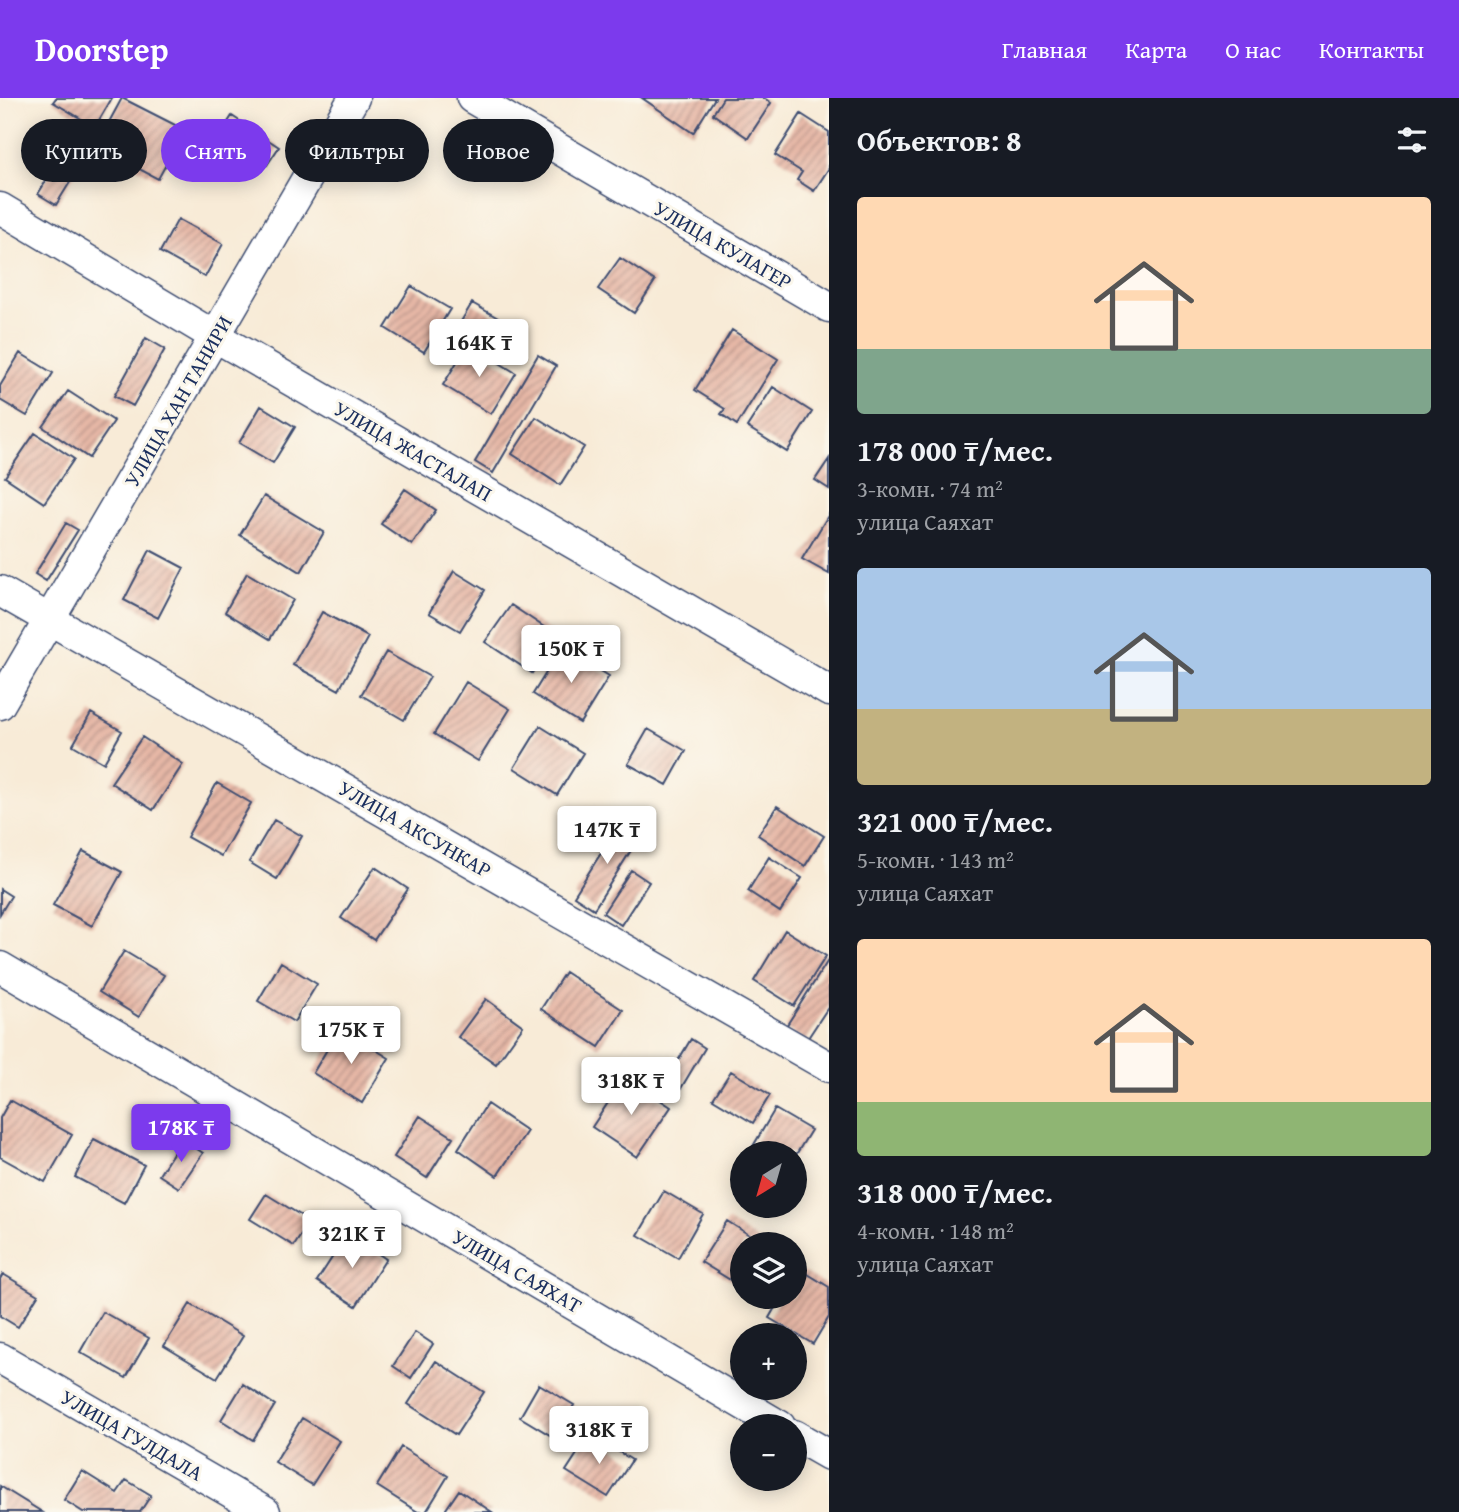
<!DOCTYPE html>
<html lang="ru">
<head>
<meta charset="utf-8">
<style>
	body { margin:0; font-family:"Gentium Book Plus",serif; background:#20242c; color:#f1f3f6; height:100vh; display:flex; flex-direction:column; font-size:26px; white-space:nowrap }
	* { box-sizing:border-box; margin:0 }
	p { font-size:23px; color:#9ea1a6 }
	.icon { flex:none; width:38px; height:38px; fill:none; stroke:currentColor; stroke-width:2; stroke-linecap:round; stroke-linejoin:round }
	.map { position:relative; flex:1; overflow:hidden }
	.panel { display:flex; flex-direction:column; background:#171b24; width:630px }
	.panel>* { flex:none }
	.banner { position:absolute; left:21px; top:21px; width:665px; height:63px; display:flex; gap:14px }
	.needle { width:46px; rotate:217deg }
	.controls { position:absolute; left:730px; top:1043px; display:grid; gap:14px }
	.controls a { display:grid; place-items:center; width:77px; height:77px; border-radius:50%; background:#171b24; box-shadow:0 4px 18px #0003; font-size:35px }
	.price { position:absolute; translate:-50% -60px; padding:0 16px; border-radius:7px; background:#fff; color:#222; font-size:23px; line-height:46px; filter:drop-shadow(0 2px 4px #0008) }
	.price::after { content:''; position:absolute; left:50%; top:42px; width:21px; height:16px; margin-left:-10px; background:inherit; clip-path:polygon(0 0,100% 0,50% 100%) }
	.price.active { background:#7c3aed; color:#fff }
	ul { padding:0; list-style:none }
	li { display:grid; align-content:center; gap:14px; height:371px; padding:0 28px }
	li span { display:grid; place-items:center; height:217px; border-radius:7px; color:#555 }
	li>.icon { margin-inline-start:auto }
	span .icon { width:126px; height:126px; fill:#fffc; stroke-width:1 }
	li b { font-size:30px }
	h2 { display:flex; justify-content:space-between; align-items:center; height:84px; padding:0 28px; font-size:30px }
	.tag { padding:0 24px; border-radius:32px; background:#171b24; box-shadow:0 4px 18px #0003; font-size:24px; line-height:63px }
	.tag.active { background:#7c3aed; color:#fff }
	header { display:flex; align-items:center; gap:42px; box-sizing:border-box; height:98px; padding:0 35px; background:#7c3aed; color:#fff }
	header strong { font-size:33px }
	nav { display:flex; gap:38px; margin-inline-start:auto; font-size:24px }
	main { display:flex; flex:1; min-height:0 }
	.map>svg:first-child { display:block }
	.building { fill:url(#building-hatch) }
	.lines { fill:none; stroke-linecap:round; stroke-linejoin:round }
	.minor-casing { stroke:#3c4b70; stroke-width:33 }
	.minor { stroke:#fff; stroke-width:30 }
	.labels { text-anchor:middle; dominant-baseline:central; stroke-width:6; stroke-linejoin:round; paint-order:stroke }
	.street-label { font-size:21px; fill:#1b2f5e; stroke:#fbf7ec }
</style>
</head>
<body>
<header>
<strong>Doorstep</strong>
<nav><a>Главная</a><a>Карта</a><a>О нас</a><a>Контакты</a></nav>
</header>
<main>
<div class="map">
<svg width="829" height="1414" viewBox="0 0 829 1414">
	<defs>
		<pattern id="building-hatch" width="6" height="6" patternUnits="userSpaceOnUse" patternTransform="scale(1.75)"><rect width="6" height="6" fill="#e6b7a6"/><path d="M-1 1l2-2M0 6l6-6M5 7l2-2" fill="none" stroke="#ba958a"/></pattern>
	</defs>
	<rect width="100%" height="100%" fill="#fbf7ec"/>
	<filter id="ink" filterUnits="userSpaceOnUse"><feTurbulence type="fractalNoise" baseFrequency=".0143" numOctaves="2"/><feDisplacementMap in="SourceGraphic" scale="14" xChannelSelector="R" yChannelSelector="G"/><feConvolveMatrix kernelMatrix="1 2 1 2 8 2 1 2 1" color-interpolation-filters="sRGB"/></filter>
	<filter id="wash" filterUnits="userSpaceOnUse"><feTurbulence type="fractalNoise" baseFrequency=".00686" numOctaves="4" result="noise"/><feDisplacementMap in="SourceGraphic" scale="28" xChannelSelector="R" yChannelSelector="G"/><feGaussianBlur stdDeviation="1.57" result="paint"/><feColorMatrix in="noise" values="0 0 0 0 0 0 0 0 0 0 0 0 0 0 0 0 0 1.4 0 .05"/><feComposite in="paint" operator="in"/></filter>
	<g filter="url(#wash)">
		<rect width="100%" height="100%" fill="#f8ebd7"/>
		<g id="blocks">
			<path class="building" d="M56,0H112L95,29L53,4Z
				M122,0L185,32L158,81L96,48Z
				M642,0H715L693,35Z
				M723,0H764L771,5L748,40L713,16Z
				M801,16L829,34V70L814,93L797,82L802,74L775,57Z
				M232,18L279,49L267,67L221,35Z
				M73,39L91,50L56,107L38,96Z
				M178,121L223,146L205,179L160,154Z
				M620,160L655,183L634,215L598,191Z
				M411,188L450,211L424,254L385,230Z
				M472,205L519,232L505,255L459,227Z
				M732,232L778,261L737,327L721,316L725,311L695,292Z
				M146,240L165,251L133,308L114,298Z
				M468,246L516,275L491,316L443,287Z
				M20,255L53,275L27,318L0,302V288Z
				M538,257L556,268L493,375L475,364Z
				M773,289L812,314L787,354L747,329Z
				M68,293L114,323L89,360L43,329Z
				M261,308L295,329L273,365L239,345Z
				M536,319L584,349L560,387L512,356Z
				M35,335L74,361L44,405L5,379Z
				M829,361V391L815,382Z
				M405,391L436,412L412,447L381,426Z
				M264,398L324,434L301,474L240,437Z
				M829,416V476L802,461Z
				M66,425L78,432L46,483L35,476Z
				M150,452L184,470L158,520L124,502Z
				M454,473L485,492L460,533L429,515Z
				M247,475L293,502L270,541L225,514Z
				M511,507L556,537L532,575L485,544Z
				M322,514L368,539L339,592L293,567Z
				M562,549L609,578L580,625L533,596Z
				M386,554L430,579L404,622L361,597Z
				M466,584L510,611L478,663L434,636Z
				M91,615L122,633L104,665L73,647Z
				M540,628L583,655L557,697L514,670Z
				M648,631L686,653L667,687L628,666Z
				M142,639L183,666L153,712L111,685Z
				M217,685L251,705L221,758L187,739Z
				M777,708L824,738L805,768L758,737Z
				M274,722L302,738L277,781L249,764Z
				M620,725L640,738L594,811L574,798Z
				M83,753L122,774L92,828L53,807Z
				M769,759L802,780L780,814L748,793Z
				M375,769L408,791L374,842L341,820Z
				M631,772L649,784L621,827L603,815Z
				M0,791L11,798L0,816Z
				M785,832L826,858L794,908L754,883Z
				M124,853L164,877L139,919L99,894Z
				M829,861V908L806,943L785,930Z
				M281,864L317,886L294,924L258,903Z
				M565,874L623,912L599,949L541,911Z
				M486,901L523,928L496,966L458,939Z
				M340,930L389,960L362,1005L313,975Z
				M691,941L705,950L677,997L663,988Z
				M731,973L770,997L753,1025L713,1001Z
				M625,979L671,1009L637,1059L592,1029Z
				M10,1002L72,1037L45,1084L0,1059V1020Z
				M487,1006L527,1033L497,1078L458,1051Z
				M775,1011L811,1032L794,1060V1055H749Z
				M420,1018L453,1039L427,1080L394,1059Z
				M94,1041L144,1067L124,1105L75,1079Z
				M182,1041L203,1055L179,1090L159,1077Z
				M664,1093L703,1116L678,1160L638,1137Z
				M266,1096L310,1123L294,1148L250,1121Z
				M727,1123L764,1146H742L740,1188L701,1164Z
				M348,1135L386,1161L356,1208L317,1183Z
				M798,1170L829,1189V1219L813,1246L769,1220L781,1199H794V1176Z
				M3,1176L38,1197L18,1229L0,1218V1181Z
				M190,1206L243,1238L217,1280L164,1248Z
				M103,1214L149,1240L126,1280L80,1254Z
				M415,1234L433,1246L411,1280L393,1268Z
				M436,1263L484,1294L456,1337L408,1306Z
				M243,1286L275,1307L253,1342L221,1322Z
				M539,1286L574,1307L555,1340L520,1319Z
				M302,1320L340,1343L312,1387L275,1364Z
				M590,1336L632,1362L608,1399L566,1373Z
				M401,1349L448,1378L426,1414H418L377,1388Z
				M82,1373L117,1395L126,1382L151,1397L140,1414H83L64,1402Z
				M0,1388L42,1414H0Z
				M459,1392L492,1414H444Z"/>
		</g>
	</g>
	<g filter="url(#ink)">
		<use href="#blocks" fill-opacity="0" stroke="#3c4b70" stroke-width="2"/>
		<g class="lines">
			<defs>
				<path id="minor" d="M472,0L829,209
					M0,110L216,239L829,593
					M0,493L829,969
					M0,606L354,0
					M0,869L780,1328
					M0,1260L265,1414
					M794,1337L829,1357"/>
			</defs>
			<use href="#minor" class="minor-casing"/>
			<use href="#minor" class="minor"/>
		</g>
	</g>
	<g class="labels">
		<g class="street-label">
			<text transform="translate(723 147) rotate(30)">УЛИЦА КУЛАГЕР</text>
			<text transform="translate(178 303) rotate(-60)">УЛИЦА ХАН ТАНИРИ</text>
			<text transform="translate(413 353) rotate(30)">УЛИЦА ЖАСТАЛАП</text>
			<text transform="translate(415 731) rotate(30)">УЛИЦА АКСУНКАР</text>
			<text transform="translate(517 1173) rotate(30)">УЛИЦА САЯХАТ</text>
			<text transform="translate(132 1337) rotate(30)">УЛИЦА ГУЛДАЛА</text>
		</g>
	</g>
</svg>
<div class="controls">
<a><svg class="needle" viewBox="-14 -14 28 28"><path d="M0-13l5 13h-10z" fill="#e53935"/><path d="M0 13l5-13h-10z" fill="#9ea1a6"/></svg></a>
<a><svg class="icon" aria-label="layers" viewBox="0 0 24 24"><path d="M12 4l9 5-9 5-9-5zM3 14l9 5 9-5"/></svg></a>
<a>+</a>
<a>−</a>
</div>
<b class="price" style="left:479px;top:281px">164K ₸</b>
<b class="price" style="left:571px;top:587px">150K ₸</b>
<b class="price" style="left:607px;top:768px">147K ₸</b>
<b class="price" style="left:351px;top:968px">175K ₸</b>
<b class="price" style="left:631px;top:1019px">318K ₸</b>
<b class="price active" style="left:181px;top:1066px">178K ₸</b>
<b class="price" style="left:352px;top:1172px">321K ₸</b>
<b class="price" style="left:599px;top:1368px">318K ₸</b>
<div class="banner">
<a class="tag">Купить</a>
<a class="tag active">Снять</a>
<a class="tag">Фильтры</a>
<a class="tag">Новое</a>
</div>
</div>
<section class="panel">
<h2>Объектов: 8<svg class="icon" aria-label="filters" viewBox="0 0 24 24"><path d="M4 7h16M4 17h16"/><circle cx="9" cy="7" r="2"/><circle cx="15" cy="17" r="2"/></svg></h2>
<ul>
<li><span style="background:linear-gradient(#ffd9b3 70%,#7fa58c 0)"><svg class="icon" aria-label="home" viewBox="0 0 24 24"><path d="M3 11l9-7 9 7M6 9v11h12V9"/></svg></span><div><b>178 000 ₸/мес.</b><p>3-комн. · 74 m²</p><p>улица Саяхат</p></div></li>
<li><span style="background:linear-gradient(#a9c7e8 65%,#c2b280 0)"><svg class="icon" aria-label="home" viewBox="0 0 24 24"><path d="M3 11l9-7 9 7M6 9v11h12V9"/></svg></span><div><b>321 000 ₸/мес.</b><p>5-комн. · 143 m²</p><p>улица Саяхат</p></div></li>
<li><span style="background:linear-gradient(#ffd9b3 75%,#8fb573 0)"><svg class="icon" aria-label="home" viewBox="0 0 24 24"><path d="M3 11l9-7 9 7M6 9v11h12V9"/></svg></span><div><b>318 000 ₸/мес.</b><p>4-комн. · 148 m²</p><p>улица Саяхат</p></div></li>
</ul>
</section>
</main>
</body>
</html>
